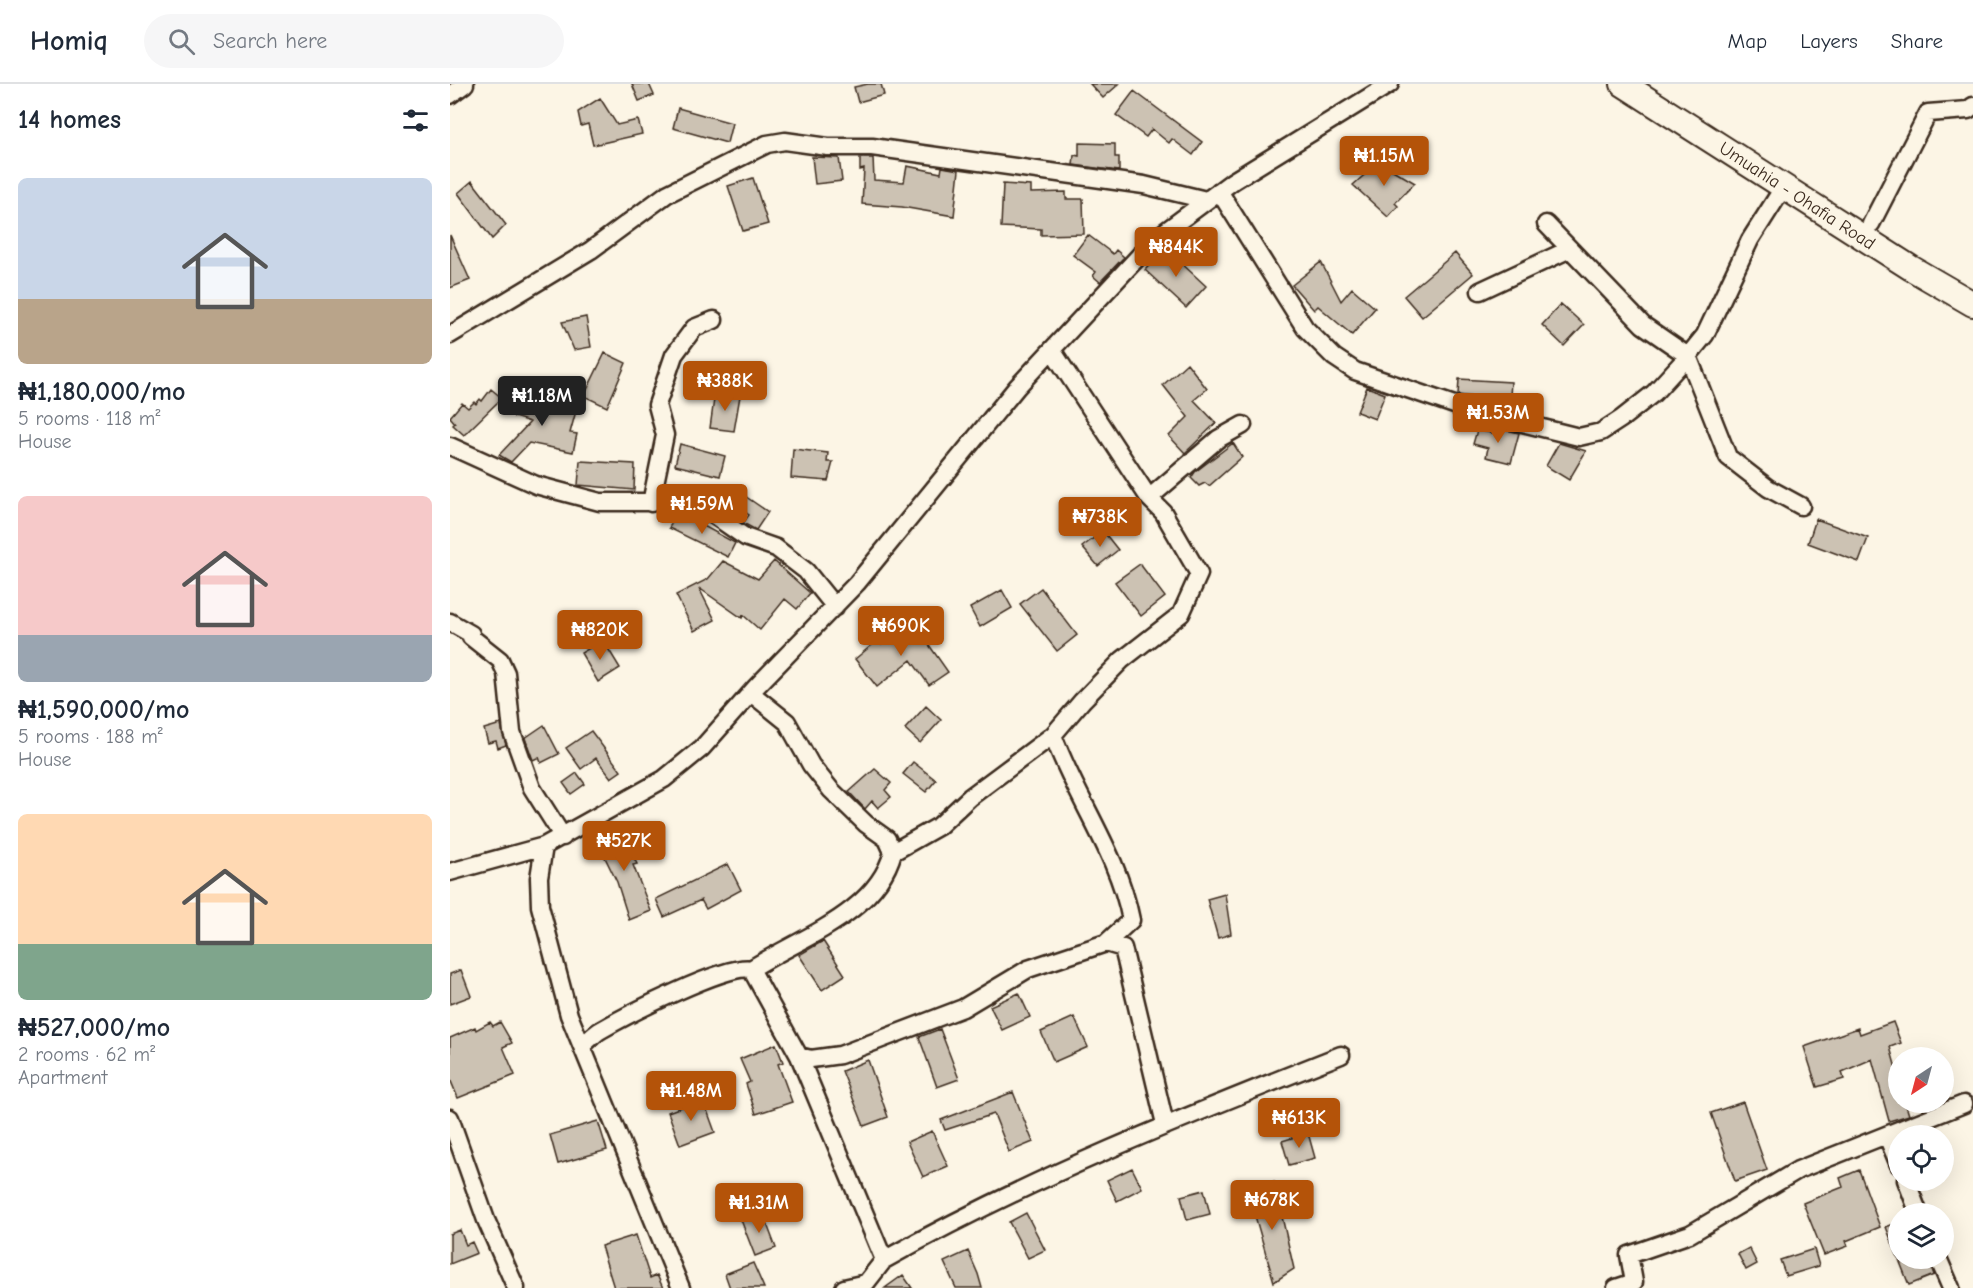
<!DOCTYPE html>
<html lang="en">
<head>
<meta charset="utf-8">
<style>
	body { margin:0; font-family:"Comic Neue",sans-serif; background:#f6f6f7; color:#1f2937; height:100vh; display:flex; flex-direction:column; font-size:22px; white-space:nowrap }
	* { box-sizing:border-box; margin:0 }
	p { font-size:20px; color:#747a83 }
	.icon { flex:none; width:33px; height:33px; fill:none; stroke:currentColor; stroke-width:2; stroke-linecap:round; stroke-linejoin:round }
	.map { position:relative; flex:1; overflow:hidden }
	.panel { display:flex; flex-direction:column; background:#fff; width:450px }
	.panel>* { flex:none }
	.needle { width:39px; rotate:216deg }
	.fabs { position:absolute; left:1438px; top:963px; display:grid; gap:12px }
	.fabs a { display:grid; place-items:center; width:66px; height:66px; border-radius:50%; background:#fff; box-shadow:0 6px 24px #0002; font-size:30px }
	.price { position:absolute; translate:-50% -51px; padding:0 14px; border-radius:6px; background:#b45309; color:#fff; font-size:20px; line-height:39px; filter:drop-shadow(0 2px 3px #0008) }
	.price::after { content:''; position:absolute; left:50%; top:36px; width:18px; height:14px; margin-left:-9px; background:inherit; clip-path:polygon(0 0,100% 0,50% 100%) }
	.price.current { background:#222; color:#fff }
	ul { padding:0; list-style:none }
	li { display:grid; align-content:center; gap:12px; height:318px; padding:0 18px }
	li span { display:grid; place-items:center; height:186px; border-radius:9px; color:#555 }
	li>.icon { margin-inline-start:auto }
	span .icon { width:108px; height:108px; fill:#fffc; stroke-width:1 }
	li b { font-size:26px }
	h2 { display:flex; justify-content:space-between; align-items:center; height:72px; padding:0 18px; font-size:26px }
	header { display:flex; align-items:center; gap:36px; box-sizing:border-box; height:84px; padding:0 30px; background:#fff; border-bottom:2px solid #e0e1e3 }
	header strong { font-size:28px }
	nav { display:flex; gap:33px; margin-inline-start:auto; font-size:21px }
	.search { width:420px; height:54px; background:#f6f6f7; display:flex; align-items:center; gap:15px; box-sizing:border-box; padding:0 21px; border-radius:33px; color:#747a83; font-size:22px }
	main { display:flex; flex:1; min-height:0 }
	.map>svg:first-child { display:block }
	.building { fill:#ccc2b3; stroke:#3b2a1e; stroke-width:1.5 }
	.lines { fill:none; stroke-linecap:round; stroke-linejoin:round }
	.street-casing { stroke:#3b2a1e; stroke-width:21 }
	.secondary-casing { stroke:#3b2a1e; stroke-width:28 }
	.street { stroke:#fcf5e5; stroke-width:16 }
	.secondary { stroke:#fcf5e5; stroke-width:24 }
	.labels { text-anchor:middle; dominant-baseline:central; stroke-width:5; stroke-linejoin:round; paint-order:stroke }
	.street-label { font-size:18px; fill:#3b2a1e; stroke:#fcf5e5 }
</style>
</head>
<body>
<header>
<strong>Homiq</strong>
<div class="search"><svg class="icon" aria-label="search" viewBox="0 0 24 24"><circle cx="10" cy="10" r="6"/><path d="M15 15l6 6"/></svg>Search here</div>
<nav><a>Map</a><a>Layers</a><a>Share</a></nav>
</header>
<main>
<section class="panel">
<h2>14 homes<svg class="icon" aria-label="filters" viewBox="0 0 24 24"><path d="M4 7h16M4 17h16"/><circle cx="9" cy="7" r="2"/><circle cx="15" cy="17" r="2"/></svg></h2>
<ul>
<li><span style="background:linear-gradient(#c9d6e8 65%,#b9a48a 0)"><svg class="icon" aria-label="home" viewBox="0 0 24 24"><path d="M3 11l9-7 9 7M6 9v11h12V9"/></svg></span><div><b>₦1,180,000/mo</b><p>5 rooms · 118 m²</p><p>House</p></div></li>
<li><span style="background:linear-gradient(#f6c9c9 75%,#9aa5b1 0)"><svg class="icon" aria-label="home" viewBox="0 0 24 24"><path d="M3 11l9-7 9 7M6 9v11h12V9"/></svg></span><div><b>₦1,590,000/mo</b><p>5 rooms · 188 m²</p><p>House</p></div></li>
<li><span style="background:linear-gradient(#ffd9b3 70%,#7fa58c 0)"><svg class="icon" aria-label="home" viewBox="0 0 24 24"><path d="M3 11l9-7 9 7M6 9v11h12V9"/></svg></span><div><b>₦527,000/mo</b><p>2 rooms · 62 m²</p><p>Apartment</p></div></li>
</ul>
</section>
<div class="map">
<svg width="1523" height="1204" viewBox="0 0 1523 1204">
	<rect width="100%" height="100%" fill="#fcf5e5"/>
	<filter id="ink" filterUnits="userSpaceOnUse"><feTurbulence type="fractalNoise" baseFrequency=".0167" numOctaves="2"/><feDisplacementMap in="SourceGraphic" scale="12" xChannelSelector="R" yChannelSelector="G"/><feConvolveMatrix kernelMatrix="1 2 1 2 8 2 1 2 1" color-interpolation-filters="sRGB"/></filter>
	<g filter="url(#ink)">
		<path class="building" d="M182,0H199L204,11L189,17Z
			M418,0H431L434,11L408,18L404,3Z
			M640,0H669L653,14Z
			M684,7L752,58L743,71L722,55L719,59L702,45L696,53L666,31Z
			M150,14L167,41L188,36L192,50L143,61L138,40L131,42L128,28Z
			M228,24L282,39L277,59L223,44Z
			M629,59L665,60V73H669V87L623,81L624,71L629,72Z
			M362,73L389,74L392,97L365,100Z
			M410,74H423L424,96L454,98L457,82L491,89L492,83L509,86L504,132L452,123L412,120L414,85L410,86Z
			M929,78L965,99L945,119L948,122L938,133L903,101Z
			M303,94L318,140L293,147L278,102Z
			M22,97L56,141L42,155L8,109Z
			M553,100L581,102V109L616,108V115H633L634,150L591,151V145L551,143Z
			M0,151L20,196L0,204Z
			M638,151L663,170L666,166L674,173L650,198L643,192L646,188L623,171Z
			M715,164L756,202L736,224L695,186Z
			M1005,169L1023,190L972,233L954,212Z
			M871,178L891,217L902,204L925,224L902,251L868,222L864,226L842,201Z
			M1111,220L1134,241L1114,262L1092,241Z
			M136,233L141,263L124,266L112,238Z
			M155,269L176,279L157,323L134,312Z
			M737,279L757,305L744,316L766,339L735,369L719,352L738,333L713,301Z
			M1009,295L1061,298L1059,325L1038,320V315L1008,311Z
			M917,303L935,310L925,335L907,328Z
			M41,305L52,314L14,351L3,341L5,339L0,333L12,319L18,324L24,318L26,320L30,315L32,317Z
			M79,308L91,311L89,316L126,327L120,349L127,350L123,368L79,359L61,378L49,371L80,338L64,333L70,312L77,314Z
			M265,308L290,312L284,347L260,344Z
			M1043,343L1069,349L1061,379L1036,373L1038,364L1023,360L1027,346L1042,349Z
			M783,359L792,373L759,402L755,399L749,402L741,394L745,388Z
			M1109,359L1136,367L1119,396L1096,382Z
			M230,360L275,372L270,392L225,381Z
			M343,365L378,369L377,378H383L378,397L341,394Z
			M130,377L185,380L184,406L128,401Z
			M289,408L318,428L306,446L293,439L299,431L281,419Z
			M225,431L239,434L285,459L278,473L219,444Z
			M1366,435L1418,454L1409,478L1358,459Z
			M653,447L668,466L648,482L632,463Z
			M273,477L308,495L324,477L360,509L347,525L335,515L310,546L293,531L292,534L249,504L265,536L244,547L226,511L258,495Z
			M690,480L715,513L691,532L665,498Z
			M591,504L627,551L607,567L570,520Z
			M552,506L562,524L530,543L520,524Z
			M463,538L498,588L479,601L461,576L427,603L405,575L428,556L431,560Z
			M153,556L170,584L148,598L131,569Z
			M476,622L491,636L470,659L455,645Z
			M51,640L56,661L48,664L46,657L38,659L34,645Z
			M94,641L109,670L91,679L89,673L83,676L75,654Z
			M141,647L171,687L161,694L146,674L131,685L116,664Z
			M463,678L486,696L476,708L453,690Z
			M425,685L441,699L435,706L441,713L428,724L422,717L415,725L399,708Z
			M127,689L135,700L121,710L113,699Z
			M169,743L187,780L183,781L201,827L179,836L167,798L146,755Z
			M278,780L291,806L256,825L251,816L214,833L206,815Z
			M775,810L781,850L768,854L757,815Z
			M373,857L395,891L372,906L349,871Z
			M11,886L21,912L0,920V890Z
			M569,909L580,933L552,946L540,922Z
			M624,933L638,963L604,978L591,948Z
			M40,938L43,942L50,938L62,959L53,963L65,991L8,1014L0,995V954L25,943L26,946Z
			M1443,938L1451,959L1440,963L1449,995V1018H1455L1459,1031L1439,1037L1422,975L1392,988L1394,995L1367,1003L1354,963L1408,944L1410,950Z
			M490,945L509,995L487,1003L469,953Z
			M326,960L333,978L328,980L342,1018L306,1030L296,1000L300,998L290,975Z
			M418,976L438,1033L414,1042L392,987Z
			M563,1008L583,1058L559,1068L544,1030L495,1046L491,1036Z
			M253,1015L265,1048L230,1061L218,1028Z
			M1293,1018L1317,1086L1285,1097L1261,1029Z
			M148,1037L157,1066L108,1080L100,1051Z
			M482,1047L498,1082L473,1093L457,1058Z
			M858,1049L865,1074L839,1081L832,1057Z
			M682,1084L692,1104L667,1117L657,1096Z
			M1409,1086L1430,1143L1396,1157L1398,1162L1374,1171L1353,1119L1393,1103L1390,1094Z
			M824,1098L844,1185L824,1198L799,1111Z
			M754,1106L760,1130L737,1136L731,1112Z
			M312,1127L326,1164L305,1172L291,1136Z
			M576,1129L595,1166L578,1174L559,1138Z
			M1449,1138V1174H1478L1484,1191L1459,1201L1436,1143Z
			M10,1146L16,1161L22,1158L27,1169L0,1180V1150Z
			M186,1151L200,1194L207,1191L213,1204H164L151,1162Z
			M1299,1164L1307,1180L1296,1186L1288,1170Z
			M1364,1165L1369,1182L1336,1192L1330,1176Z
			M518,1167L528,1190L532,1204H506L494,1178Z
			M303,1179L314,1204H280L275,1190Z
			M453,1191L462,1204H435Z"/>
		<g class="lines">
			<defs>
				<path id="street" d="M0,11L15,0
					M769,107L855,244L884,273L905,287L1016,325L1129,353L1151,348L1171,335L1204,309L1238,272L1255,251L1300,156L1333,104
					M1096,140L1193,241L1238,272L1278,373L1318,404L1351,422
					M1421,140L1478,29L1518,26L1523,22
					M1030,207L1120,165
					M0,251L141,166L217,110L317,60L335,57L378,63H422L694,101L756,116
					M602,266L699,414
					M0,362L86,401L150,418H218L259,428L295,453L326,464L356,487L385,523
					M201,419L215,351L207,321L224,271L244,244L264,236
					M0,538L21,550V553L50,576L56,589L62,648L82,704L113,753
					M94,762L89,794L90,822L119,931L231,1204
					M443,768L489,742L520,713L603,651
					M0,788L94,762L214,695L252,664L306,603L407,499L567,303L705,155L783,97L940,0
					M656,859L681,836C668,769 626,715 603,651L632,617L672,576L731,530L749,490L713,428L699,414L768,355L793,341
					M301,885L349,972L361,975L390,971L513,924L578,885L656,859L673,864L715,1040
					M133,961C139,956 144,950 151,946C177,931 277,879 301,885C351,853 426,830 443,768L437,755L416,740L381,706L361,681L337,638L301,609
					M349,972L434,1176C580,1094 736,1032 891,971
					M0,1034L36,1136L66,1204
					M1437,1052L1449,1081
					M1456,1096L1469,1130
					M1488,1174L1501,1204
					M394,1204L416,1199L434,1176
					M1166,1204L1184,1198L1179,1171L1240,1150L1348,1086L1514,1020"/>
				<path id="secondary" d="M1173,0L1461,184L1523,220"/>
			</defs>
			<use href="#street" class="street-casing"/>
			<use href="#secondary" class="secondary-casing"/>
			<use href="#street" class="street"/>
			<use href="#secondary" class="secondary"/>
		</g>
	</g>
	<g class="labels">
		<g class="street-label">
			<text transform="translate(1347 112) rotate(33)">Umuahia - Ohafia Road</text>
		</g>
	</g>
</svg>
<div class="fabs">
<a><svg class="needle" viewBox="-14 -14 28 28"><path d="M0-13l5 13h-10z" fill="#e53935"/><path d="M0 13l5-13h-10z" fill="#747a83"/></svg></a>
<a><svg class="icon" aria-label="locate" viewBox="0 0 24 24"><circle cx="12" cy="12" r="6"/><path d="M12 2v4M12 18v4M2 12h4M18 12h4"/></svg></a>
<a><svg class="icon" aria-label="layers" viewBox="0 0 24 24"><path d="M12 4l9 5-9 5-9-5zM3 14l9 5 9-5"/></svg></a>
</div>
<b class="price" style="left:934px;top:103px">₦1.15M</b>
<b class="price" style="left:726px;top:194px">₦844K</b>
<b class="price" style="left:275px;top:328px">₦388K</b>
<b class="price current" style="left:92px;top:343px">₦1.18M</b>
<b class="price" style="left:1048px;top:360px">₦1.53M</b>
<b class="price" style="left:252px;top:451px">₦1.59M</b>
<b class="price" style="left:650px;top:464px">₦738K</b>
<b class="price" style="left:451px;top:573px">₦690K</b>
<b class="price" style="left:150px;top:577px">₦820K</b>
<b class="price" style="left:174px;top:788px">₦527K</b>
<b class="price" style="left:241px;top:1038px">₦1.48M</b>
<b class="price" style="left:849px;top:1065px">₦613K</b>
<b class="price" style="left:822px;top:1147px">₦678K</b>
<b class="price" style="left:309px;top:1150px">₦1.31M</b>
</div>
</main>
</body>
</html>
